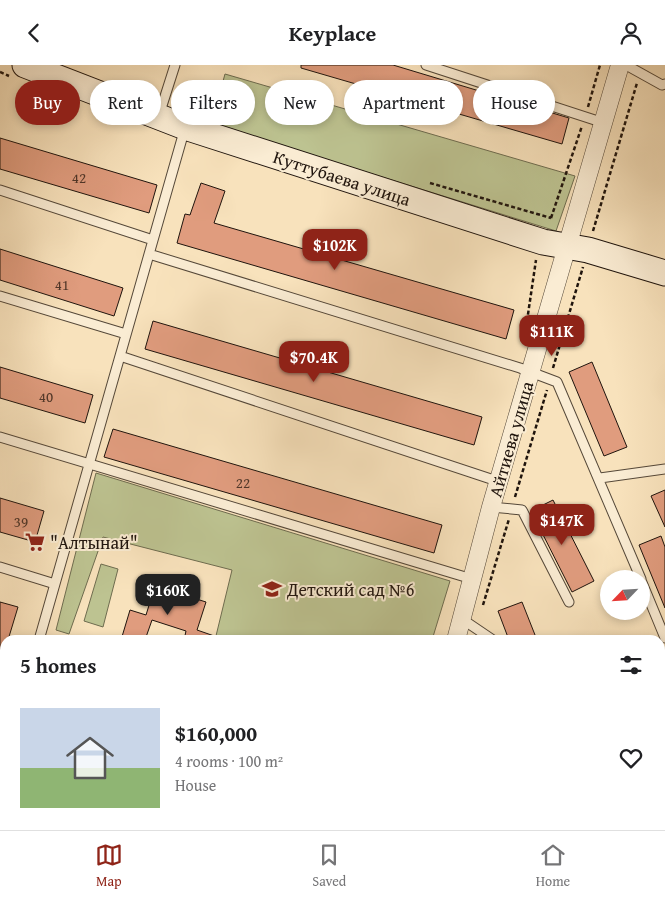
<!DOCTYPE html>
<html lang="en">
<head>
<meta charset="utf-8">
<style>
	body { margin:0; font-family:"Gentium Book Plus",serif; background:#f2f2f2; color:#202124; height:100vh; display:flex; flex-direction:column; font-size:19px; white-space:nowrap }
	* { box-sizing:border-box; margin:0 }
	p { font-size:16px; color:#757577 }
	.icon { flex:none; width:28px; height:28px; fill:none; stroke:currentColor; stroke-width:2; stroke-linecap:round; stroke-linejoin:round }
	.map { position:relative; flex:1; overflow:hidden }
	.side { position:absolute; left:0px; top:570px; width:665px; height:195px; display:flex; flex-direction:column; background:#fff; border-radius:15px 15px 0 0; box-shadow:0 2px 8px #0003 }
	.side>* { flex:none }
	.guide { position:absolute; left:15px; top:15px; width:635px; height:45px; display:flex; gap:10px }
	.needle { width:32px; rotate:245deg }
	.fabs { position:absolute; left:600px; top:505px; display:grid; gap:10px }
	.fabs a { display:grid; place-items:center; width:50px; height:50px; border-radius:50%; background:#fff; box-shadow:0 2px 8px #0003; font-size:25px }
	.price { position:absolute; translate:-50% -42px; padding:0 11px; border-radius:10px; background:#8f2418; color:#fff; font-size:16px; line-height:32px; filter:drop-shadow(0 1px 2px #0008) }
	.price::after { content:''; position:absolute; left:50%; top:30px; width:15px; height:11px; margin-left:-8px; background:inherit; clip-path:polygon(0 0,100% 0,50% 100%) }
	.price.current { background:#222; color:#fff }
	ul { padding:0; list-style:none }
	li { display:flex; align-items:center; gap:15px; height:125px; padding:0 20px }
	li span { display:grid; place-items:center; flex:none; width:140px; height:100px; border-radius:0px; color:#555 }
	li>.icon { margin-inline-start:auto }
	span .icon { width:60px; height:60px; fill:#fffc; stroke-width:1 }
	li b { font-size:21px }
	h2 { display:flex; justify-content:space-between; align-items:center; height:60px; padding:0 20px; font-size:21px }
	.tag { padding:0 18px; border-radius:22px; background:#fff; box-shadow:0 2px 8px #0003; font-size:18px; line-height:45px }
	.tag.current { background:#8f2418; color:#fff }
	header { display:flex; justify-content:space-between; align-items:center; height:65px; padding:0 20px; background:#fff; font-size:22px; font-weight:800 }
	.tab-bar { display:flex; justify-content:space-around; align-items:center; height:70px; border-top:1px solid #e0e0e0; background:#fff; font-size:14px; color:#757577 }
	.tab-bar a { display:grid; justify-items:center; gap:2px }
	.tab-bar .current { color:#8f2418 }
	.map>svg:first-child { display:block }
	.green { fill:#bdc391; stroke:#6e6c4f }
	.building { fill:#e09c7e; stroke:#1f140d }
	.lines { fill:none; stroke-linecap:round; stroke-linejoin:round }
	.lane-casing { stroke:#554839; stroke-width:11 }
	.street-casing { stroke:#554839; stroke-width:19 }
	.secondary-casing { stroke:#1f140d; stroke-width:27 }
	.path { stroke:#1f140d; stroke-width:2.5; stroke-dasharray:4 2.5; stroke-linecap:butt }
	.lane { stroke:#faecd3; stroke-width:9 }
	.street { stroke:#faecd3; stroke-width:18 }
	.secondary { stroke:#faecd3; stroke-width:25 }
	.labels { text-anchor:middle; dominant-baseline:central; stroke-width:4; stroke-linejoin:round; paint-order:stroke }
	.number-label { font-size:15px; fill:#4f3629 }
	.street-label { font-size:18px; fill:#1f140d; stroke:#faecd3 }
	.poi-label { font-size:18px; fill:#1f140d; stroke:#faecd3; text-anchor:start }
</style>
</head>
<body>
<header><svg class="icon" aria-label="back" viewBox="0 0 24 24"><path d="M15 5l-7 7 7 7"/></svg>Keyplace<svg class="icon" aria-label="person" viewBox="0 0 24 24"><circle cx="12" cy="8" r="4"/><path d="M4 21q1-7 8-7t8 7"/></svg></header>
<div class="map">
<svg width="665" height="765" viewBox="0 0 665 765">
	<rect width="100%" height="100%" fill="#f8e2bc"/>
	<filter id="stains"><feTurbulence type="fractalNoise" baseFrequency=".004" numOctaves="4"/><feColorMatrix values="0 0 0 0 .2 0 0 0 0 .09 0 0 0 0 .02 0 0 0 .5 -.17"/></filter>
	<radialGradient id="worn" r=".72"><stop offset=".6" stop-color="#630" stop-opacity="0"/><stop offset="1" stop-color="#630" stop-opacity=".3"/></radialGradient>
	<path class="green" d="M225,9L575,111L556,166L211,59Z
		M96,408L450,516L432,575H215L232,505L103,472L69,569L56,565Z
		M101,499L118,504L103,562L84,556Z"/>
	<path class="building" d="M301,0H393L569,53L562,79L301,3Z
		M0,73L157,120L149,148L0,104Z
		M201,118L225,126L214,158L514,245L506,274L177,178L185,149L190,150Z
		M0,184L123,223L114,251L0,215Z
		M153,256L482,352L474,380L145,284Z
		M592,297L627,382L604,391L569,307Z
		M0,302L93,330L85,358L0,333Z
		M113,364L442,460L434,488L104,392Z
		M665,425V462L651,431Z
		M0,433L44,446L35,477L0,467Z
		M553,435L594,516L572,527L531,446Z
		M661,471L665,482V543L639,480Z
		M155,521L206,537L197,565L220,573L219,575H184L186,566L152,555L145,575H121L130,545L146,550Z
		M0,537L18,542L8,575H5L4,590L0,589Z
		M522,537L537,575H509L498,546Z"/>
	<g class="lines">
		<defs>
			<path id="lane" d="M426,0L604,58
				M626,0L662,20L665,19
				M159,50L175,0
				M0,125L153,175
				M149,189L520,303L557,317L641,514
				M0,231L126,269
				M120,291L500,417
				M0,372L472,514
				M600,413L665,404
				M491,442L522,445L569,537
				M0,502L55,519
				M641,515L665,573
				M462,554L493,575
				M39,575L185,63
				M0,595L5,597
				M0,634L5,635
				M660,693L665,691
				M0,712L5,694
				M273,760L290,765
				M569,760L571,765"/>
			<path id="street" d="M456,575L491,442L620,0
				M399,765L401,760"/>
			<path id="secondary" d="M25,0L185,62L543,177L588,185L665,208"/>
		</defs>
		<use href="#lane" class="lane-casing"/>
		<use href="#street" class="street-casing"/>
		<use href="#secondary" class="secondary-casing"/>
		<path class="path" d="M0,7L9,11
			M588,42L600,0
			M430,118L551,153
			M551,153L582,61
			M593,166L637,18
			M527,256L536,195
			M553,303L583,202
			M515,432L547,325
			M483,540L509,454"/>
		<use href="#lane" class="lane"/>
		<use href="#street" class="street"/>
		<use href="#secondary" class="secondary"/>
	</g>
	<defs>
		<symbol id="supermarket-bare" viewBox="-9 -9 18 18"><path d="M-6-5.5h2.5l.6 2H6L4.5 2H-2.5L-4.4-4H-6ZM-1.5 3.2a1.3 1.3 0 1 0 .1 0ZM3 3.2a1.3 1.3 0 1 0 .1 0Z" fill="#8f2418" stroke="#faecd3" stroke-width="2.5" paint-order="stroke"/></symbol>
		<symbol id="school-bare" viewBox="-9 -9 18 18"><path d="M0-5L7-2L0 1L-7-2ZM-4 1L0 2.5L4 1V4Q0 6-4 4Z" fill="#8f2418" stroke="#faecd3" stroke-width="2.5" paint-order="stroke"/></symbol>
	</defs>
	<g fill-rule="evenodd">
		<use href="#supermarket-bare" x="21" y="463" width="28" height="28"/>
		<use href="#school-bare" x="258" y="510" width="28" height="28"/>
	</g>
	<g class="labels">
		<g class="number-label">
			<text x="79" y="112">42</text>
			<text x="62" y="219">41</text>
			<text x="46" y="331">40</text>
			<text x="243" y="417">22</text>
			<text x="21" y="456">39</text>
		</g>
		<g class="street-label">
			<text transform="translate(342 113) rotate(18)">Куттубаева улица</text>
			<text transform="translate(511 374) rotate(-74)">Айтиева улица</text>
		</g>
		<g class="poi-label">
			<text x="50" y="477">"Алтынай"</text>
			<text x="287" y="524">Детский сад №6</text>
		</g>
	</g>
	<rect width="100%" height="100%" filter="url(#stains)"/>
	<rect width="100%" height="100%" fill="url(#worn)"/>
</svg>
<div class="fabs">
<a><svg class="needle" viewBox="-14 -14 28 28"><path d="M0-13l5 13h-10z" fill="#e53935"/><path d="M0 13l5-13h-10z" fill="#757577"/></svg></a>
</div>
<b class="price" style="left:335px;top:206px">$102K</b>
<b class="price" style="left:552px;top:292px">$111K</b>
<b class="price" style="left:314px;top:318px">$70.4K</b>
<b class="price" style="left:562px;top:481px">$147K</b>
<b class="price current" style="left:168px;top:551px">$160K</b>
<div class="guide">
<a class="tag current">Buy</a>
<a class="tag">Rent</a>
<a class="tag">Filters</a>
<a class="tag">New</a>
<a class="tag">Apartment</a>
<a class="tag">House</a>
</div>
<section class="side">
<h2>5 homes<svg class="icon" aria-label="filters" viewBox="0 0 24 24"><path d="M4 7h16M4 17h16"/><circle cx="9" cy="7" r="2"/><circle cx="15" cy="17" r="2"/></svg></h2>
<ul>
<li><span style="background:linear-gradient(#c9d6e8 60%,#8fb573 0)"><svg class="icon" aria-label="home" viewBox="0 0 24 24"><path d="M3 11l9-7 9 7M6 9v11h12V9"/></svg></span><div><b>$160,000</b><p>4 rooms · 100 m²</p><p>House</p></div><svg class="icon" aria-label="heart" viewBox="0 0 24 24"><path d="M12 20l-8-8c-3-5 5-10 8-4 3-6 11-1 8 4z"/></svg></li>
</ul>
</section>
</div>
<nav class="tab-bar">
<a class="current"><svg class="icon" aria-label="map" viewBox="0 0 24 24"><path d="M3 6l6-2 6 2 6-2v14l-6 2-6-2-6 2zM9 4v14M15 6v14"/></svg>Map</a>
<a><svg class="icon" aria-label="saved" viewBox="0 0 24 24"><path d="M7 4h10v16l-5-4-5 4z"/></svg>Saved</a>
<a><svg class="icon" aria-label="home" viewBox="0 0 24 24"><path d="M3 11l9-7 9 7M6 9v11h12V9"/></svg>Home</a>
</nav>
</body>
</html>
